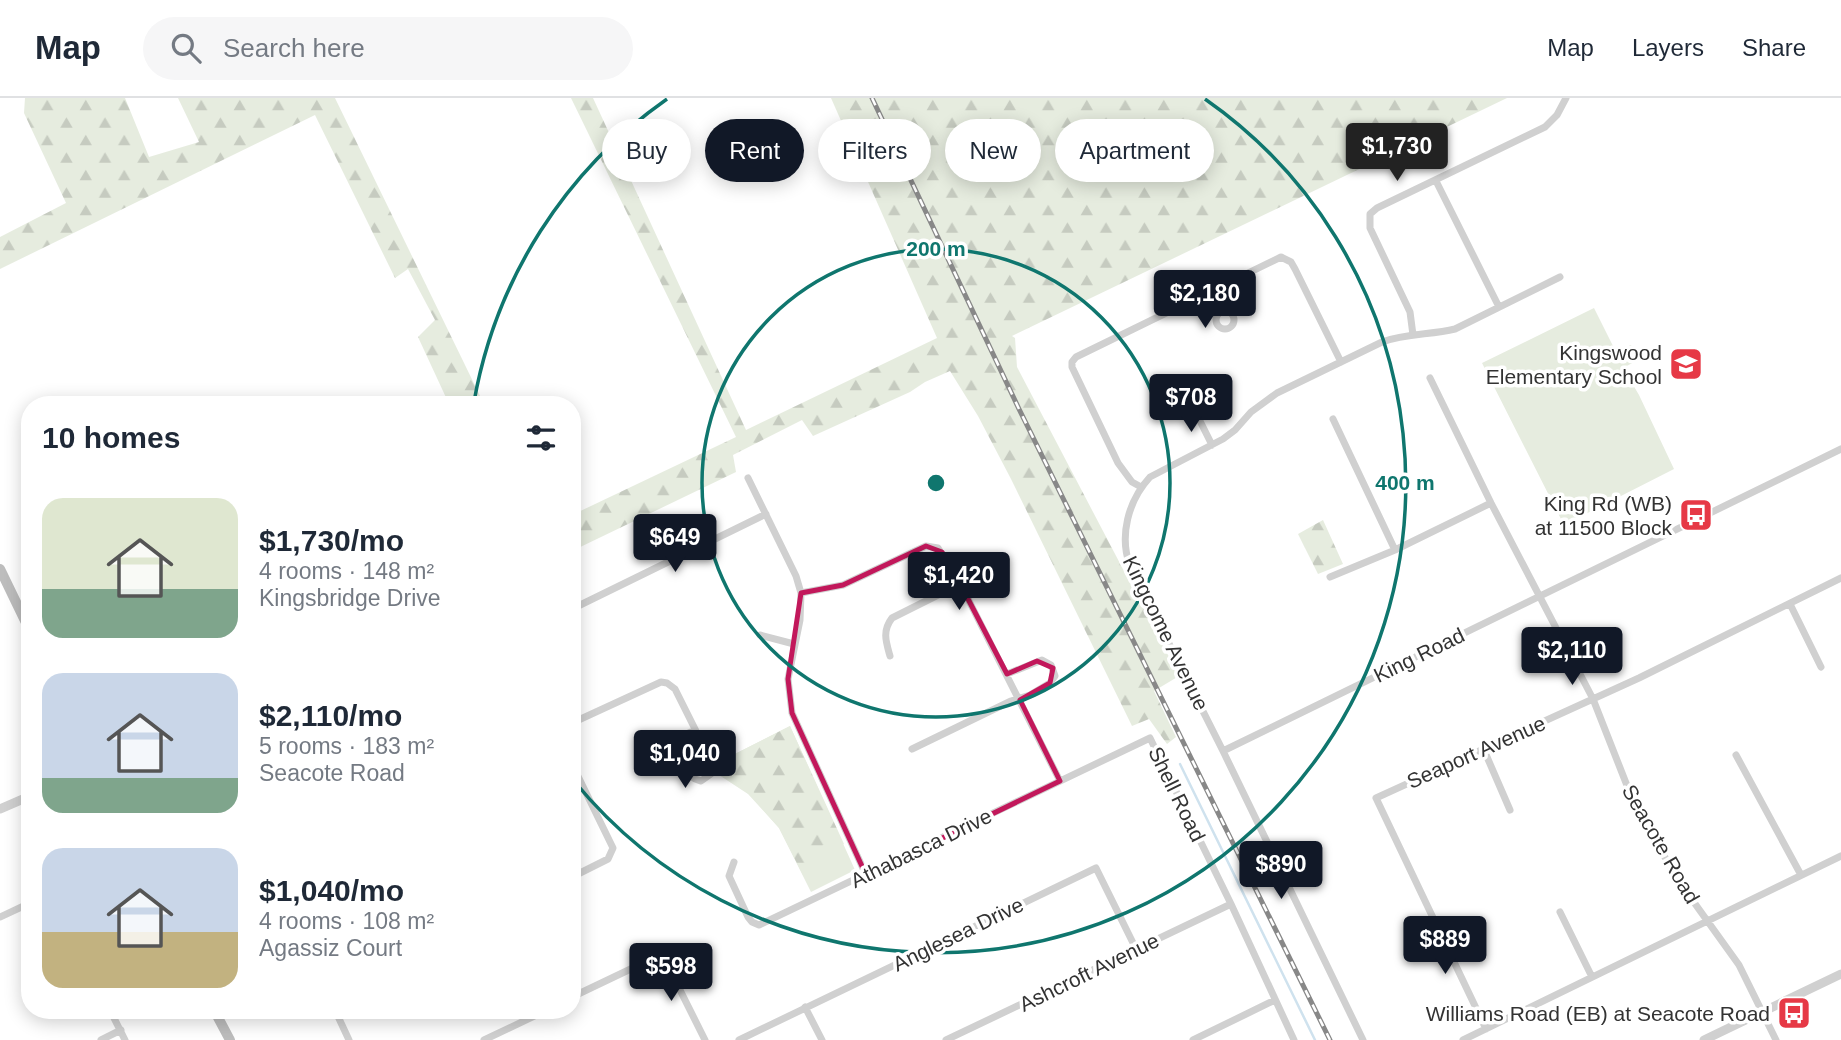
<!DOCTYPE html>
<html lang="en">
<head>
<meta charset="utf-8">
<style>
	body { margin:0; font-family:Helvetica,sans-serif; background:#f6f6f7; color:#1f2937; height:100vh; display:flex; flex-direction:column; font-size:26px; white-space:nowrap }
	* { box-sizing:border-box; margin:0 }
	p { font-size:23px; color:#747a83 }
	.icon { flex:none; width:38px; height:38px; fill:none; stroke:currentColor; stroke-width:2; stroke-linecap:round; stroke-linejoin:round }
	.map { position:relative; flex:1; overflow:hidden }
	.details { position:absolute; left:21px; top:298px; width:560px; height:623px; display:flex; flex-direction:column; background:#fff; border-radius:28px; box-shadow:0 4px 18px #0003 }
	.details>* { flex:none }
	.guide { position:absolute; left:602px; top:21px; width:665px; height:63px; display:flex; gap:14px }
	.price { position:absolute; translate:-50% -60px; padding:0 16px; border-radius:7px; background:#111827; color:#fff; font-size:23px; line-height:46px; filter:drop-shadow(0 2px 4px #0008) }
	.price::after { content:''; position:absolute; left:50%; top:42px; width:21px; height:16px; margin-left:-10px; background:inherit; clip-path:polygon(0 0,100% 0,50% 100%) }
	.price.current { background:#222; color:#fff }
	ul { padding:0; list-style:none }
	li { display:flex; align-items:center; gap:21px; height:175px; padding:0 21px }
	li span { display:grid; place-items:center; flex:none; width:196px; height:140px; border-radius:21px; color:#555 }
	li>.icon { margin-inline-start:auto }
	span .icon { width:84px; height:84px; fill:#fffc; stroke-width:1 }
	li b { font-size:30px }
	h2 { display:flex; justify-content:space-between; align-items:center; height:84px; padding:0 21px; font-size:30px }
	.pill { padding:0 24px; border-radius:32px; background:#fff; box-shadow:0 4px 18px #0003; font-size:24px; line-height:63px }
	.pill.current { background:#111827; color:#fff }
	header { display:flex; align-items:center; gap:42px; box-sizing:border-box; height:98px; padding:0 35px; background:#fff; border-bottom:2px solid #e0e1e3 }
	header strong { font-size:33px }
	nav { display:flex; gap:38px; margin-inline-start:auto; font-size:24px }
	.search { width:490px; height:63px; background:#f6f6f7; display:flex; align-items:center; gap:18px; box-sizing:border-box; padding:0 24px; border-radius:38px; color:#747a83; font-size:26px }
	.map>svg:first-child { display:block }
	.green { fill:#e6ecdf }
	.forest { fill:url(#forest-firs) }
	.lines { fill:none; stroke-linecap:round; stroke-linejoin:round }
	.stream { stroke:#cfe2ee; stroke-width:2.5 }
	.minor { stroke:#d0d0d0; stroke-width:7 }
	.tertiary { stroke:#d0d0d0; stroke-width:9 }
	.secondary { stroke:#bdbdbd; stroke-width:10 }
	.rail-casing { stroke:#888; stroke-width:5 }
	.rail { stroke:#fff; stroke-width:2.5; stroke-dasharray:8; stroke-linecap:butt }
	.marked { fill:none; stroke:#c2185b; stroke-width:5; stroke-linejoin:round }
	.ring { fill:none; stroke:#0f766e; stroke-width:3.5 }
	.labels { text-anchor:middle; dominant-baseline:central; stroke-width:7; stroke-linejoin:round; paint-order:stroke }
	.poi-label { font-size:21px; fill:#333; stroke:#fff; text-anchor:end }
	.street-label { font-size:21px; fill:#333; stroke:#fff }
	.centre { fill:#0f766e; stroke:#fff; stroke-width:3.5 }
	.ring-label { font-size:21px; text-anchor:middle; font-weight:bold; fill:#0f766e; stroke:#fff; stroke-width:7; stroke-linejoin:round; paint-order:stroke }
</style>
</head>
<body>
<header>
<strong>Map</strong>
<div class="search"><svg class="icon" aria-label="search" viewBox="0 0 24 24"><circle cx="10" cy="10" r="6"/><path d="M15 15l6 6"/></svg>Search here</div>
<nav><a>Map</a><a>Layers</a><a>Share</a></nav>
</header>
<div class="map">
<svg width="1841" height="942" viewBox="0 0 1841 942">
	<defs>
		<pattern id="forest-firs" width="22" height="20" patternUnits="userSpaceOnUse" patternTransform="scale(1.75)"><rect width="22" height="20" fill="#e6ecdf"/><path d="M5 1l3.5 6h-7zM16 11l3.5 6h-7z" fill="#c6cbc0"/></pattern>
	</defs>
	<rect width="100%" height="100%" fill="#fff"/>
	<path class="green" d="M1594,210L1616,254L1631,247L1638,262L1623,270L1639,297L1674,371L1564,427L1482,265Z
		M790,628L855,772L811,794L779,730L748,696L719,677L723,662Z"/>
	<path class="forest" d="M25,0H125L149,59L199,44L178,0H335L484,306H449L418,239L435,222L408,171L395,180L315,17L0,171V139L66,105L24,15Z
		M571,0H593L746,332L937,240L831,0H1507L1012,238L1015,240L1017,269L1179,578L1154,593L1176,639L1167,646L1149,621L1132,628L1011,381L978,318L950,273L925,284L910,294L813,338L802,322L733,357L736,374L572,453V417L736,339Z
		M1323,422L1343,466L1318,476L1298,436Z
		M790,628L844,746C836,750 835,745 827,746C815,748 809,768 803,777L779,730L757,705L752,689L720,673L723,662Z"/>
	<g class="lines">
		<path class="stream" d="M1180,666L1315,942"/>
		<path class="minor" d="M1436,83L1499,209
			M1214,191L1223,214
			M1216 222a9 9 0 1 1 18 0a9 9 0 1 1-18 0Z
			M1413,237L1410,214L1370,130V116L1377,110L1545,29L1557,17L1566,0
			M1430,280L1491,405L1593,601L1637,713L1683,789L1739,867L1776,942
			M1174 303a8 8 0 1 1 16 0a8 8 0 1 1-16 0Z
			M1188,309L1196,315L1212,347
			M1333,321L1395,452
			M748,380L796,478L801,495L800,522L788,581L792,615L866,777
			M1141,389L1132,384L1118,365L1072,269V264L1076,259L1281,159L1291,164L1295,171L1341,264
			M954,474C963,469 974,462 984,460C999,456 1010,473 997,483C988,490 976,494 967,499
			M1330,479L1395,452L1491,405
			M801,495L843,487L926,448L938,450L967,499L1060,683
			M1790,506L1821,569
			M572,511L766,416
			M760,537L794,546
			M890,558C886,544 882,533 892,520L960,486
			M572,625L661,584L667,585L675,591L712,665L711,676L701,683C683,679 674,654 680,639L691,634L697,635
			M912,651L1011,603L1030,597L1050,585L1055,578L1051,567L1042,562L1007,576
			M1484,652L1510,712
			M1223,653L1841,351
			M1736,657L1801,777
			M572,666L613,750L608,761L572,779
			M734,764L729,778L748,819L752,824L759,827L1150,640L1231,806L1294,942
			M1560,814L1592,879
			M0,819L30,805
			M572,899L662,856L705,942
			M805,909L822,942
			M110,912L125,942
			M335,912L349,942
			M1486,931L1376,700L1639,580L1841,480
			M101,942L121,932
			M484,942L547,912
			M739,942L1096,770L1136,851
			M946,942L1231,806
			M1193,942L1275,902
			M1363,942L1223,653L1130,468C1119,438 1128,403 1150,379L1223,341L1235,332L1251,314L1277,295L1382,244C1406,235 1431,237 1455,231L1560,179
			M1463,942L1841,758"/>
		<path class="tertiary" d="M0,711L30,698
			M1704,942L1841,876"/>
		<path class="secondary" d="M0,471L30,533
			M214,912L230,942"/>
		<defs>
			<path id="rail" d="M872,0L1019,311L1330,942"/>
		</defs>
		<use href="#rail" class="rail-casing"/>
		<use href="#rail" class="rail"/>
	</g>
	<path class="marked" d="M926,448L942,454L954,474L995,460L1003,469L1000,481L967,499L1007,576L1037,563L1053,570L1050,585L1020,602L1060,683L866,777L792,615L788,581L801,495L843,487Z"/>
	<g class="ring">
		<circle cx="936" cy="385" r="234"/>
		<path d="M474 304A469 469 0 0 1 667 1M1205 1A469 469 0 1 1 574 683"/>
	</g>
	<defs>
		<symbol id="school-square" viewBox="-11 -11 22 22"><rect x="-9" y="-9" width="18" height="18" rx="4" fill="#e63946" stroke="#fff"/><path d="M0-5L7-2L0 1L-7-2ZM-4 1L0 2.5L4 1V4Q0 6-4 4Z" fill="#fff"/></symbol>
		<symbol id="bus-square" viewBox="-11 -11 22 22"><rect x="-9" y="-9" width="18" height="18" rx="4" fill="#e63946" stroke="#fff"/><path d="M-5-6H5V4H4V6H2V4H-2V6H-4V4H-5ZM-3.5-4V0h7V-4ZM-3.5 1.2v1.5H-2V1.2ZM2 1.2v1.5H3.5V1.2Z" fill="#fff"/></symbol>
	</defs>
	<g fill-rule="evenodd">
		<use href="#school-square" x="1667" y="247" width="38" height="38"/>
		<use href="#bus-square" x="1677" y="398" width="38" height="38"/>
		<use href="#bus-square" x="1775" y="896" width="38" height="38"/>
	</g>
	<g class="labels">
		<g class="poi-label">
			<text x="1662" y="254">Kingswood<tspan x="1662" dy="24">Elementary School</tspan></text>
			<text x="1672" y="405">King Rd (WB)<tspan x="1672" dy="24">at 11500 Block</tspan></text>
			<text x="1770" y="915">Williams Road (EB) at Seacote Road</text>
		</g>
		<g class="street-label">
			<text transform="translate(1166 535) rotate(64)">Kingcome Avenue</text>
			<text transform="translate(1419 557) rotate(-26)">King Road</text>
			<text transform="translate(1476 654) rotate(-24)">Seaport Avenue</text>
			<text transform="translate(1177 696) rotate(64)">Shell Road</text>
			<text transform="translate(1661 746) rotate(60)">Seacote Road</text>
			<text transform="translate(921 750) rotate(-26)">Athabasca Drive</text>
			<text transform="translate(958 836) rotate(-26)">Anglesea Drive</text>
			<text transform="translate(1089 874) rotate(-26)">Ashcroft Avenue</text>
		</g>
	</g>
	<circle cx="936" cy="385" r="10" class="centre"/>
	<g class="ring-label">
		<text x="936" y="158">200 m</text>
		<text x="1405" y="392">400 m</text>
	</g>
</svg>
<b class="price current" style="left:1397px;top:85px">$1,730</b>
<b class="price" style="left:1205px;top:232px">$2,180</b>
<b class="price" style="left:1191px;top:336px">$708</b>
<b class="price" style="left:675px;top:476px">$649</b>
<b class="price" style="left:959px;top:514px">$1,420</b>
<b class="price" style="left:1572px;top:589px">$2,110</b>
<b class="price" style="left:685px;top:692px">$1,040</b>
<b class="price" style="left:1281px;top:803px">$890</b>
<b class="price" style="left:1445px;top:878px">$889</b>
<b class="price" style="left:671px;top:905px">$598</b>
<div class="guide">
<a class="pill">Buy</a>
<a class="pill current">Rent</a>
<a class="pill">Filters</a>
<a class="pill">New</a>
<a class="pill">Apartment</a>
</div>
<section class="details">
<h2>10 homes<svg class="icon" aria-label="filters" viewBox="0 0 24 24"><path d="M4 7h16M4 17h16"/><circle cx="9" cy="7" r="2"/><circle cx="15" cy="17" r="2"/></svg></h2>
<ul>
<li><span style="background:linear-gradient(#dfe7d0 65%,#7fa58c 0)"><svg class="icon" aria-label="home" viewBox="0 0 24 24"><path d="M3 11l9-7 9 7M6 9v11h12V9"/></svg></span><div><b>$1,730/mo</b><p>4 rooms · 148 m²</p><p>Kingsbridge Drive</p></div></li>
<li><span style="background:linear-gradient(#c9d6e8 75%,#7fa58c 0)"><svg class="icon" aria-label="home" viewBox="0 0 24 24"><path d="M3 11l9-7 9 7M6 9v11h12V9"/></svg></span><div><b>$2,110/mo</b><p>5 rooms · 183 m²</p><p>Seacote Road</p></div></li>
<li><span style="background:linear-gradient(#c9d6e8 60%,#c2b280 0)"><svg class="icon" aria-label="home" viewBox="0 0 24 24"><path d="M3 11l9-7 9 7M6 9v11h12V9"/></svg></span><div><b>$1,040/mo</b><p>4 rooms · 108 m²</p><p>Agassiz Court</p></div></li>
</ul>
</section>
</div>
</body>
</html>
